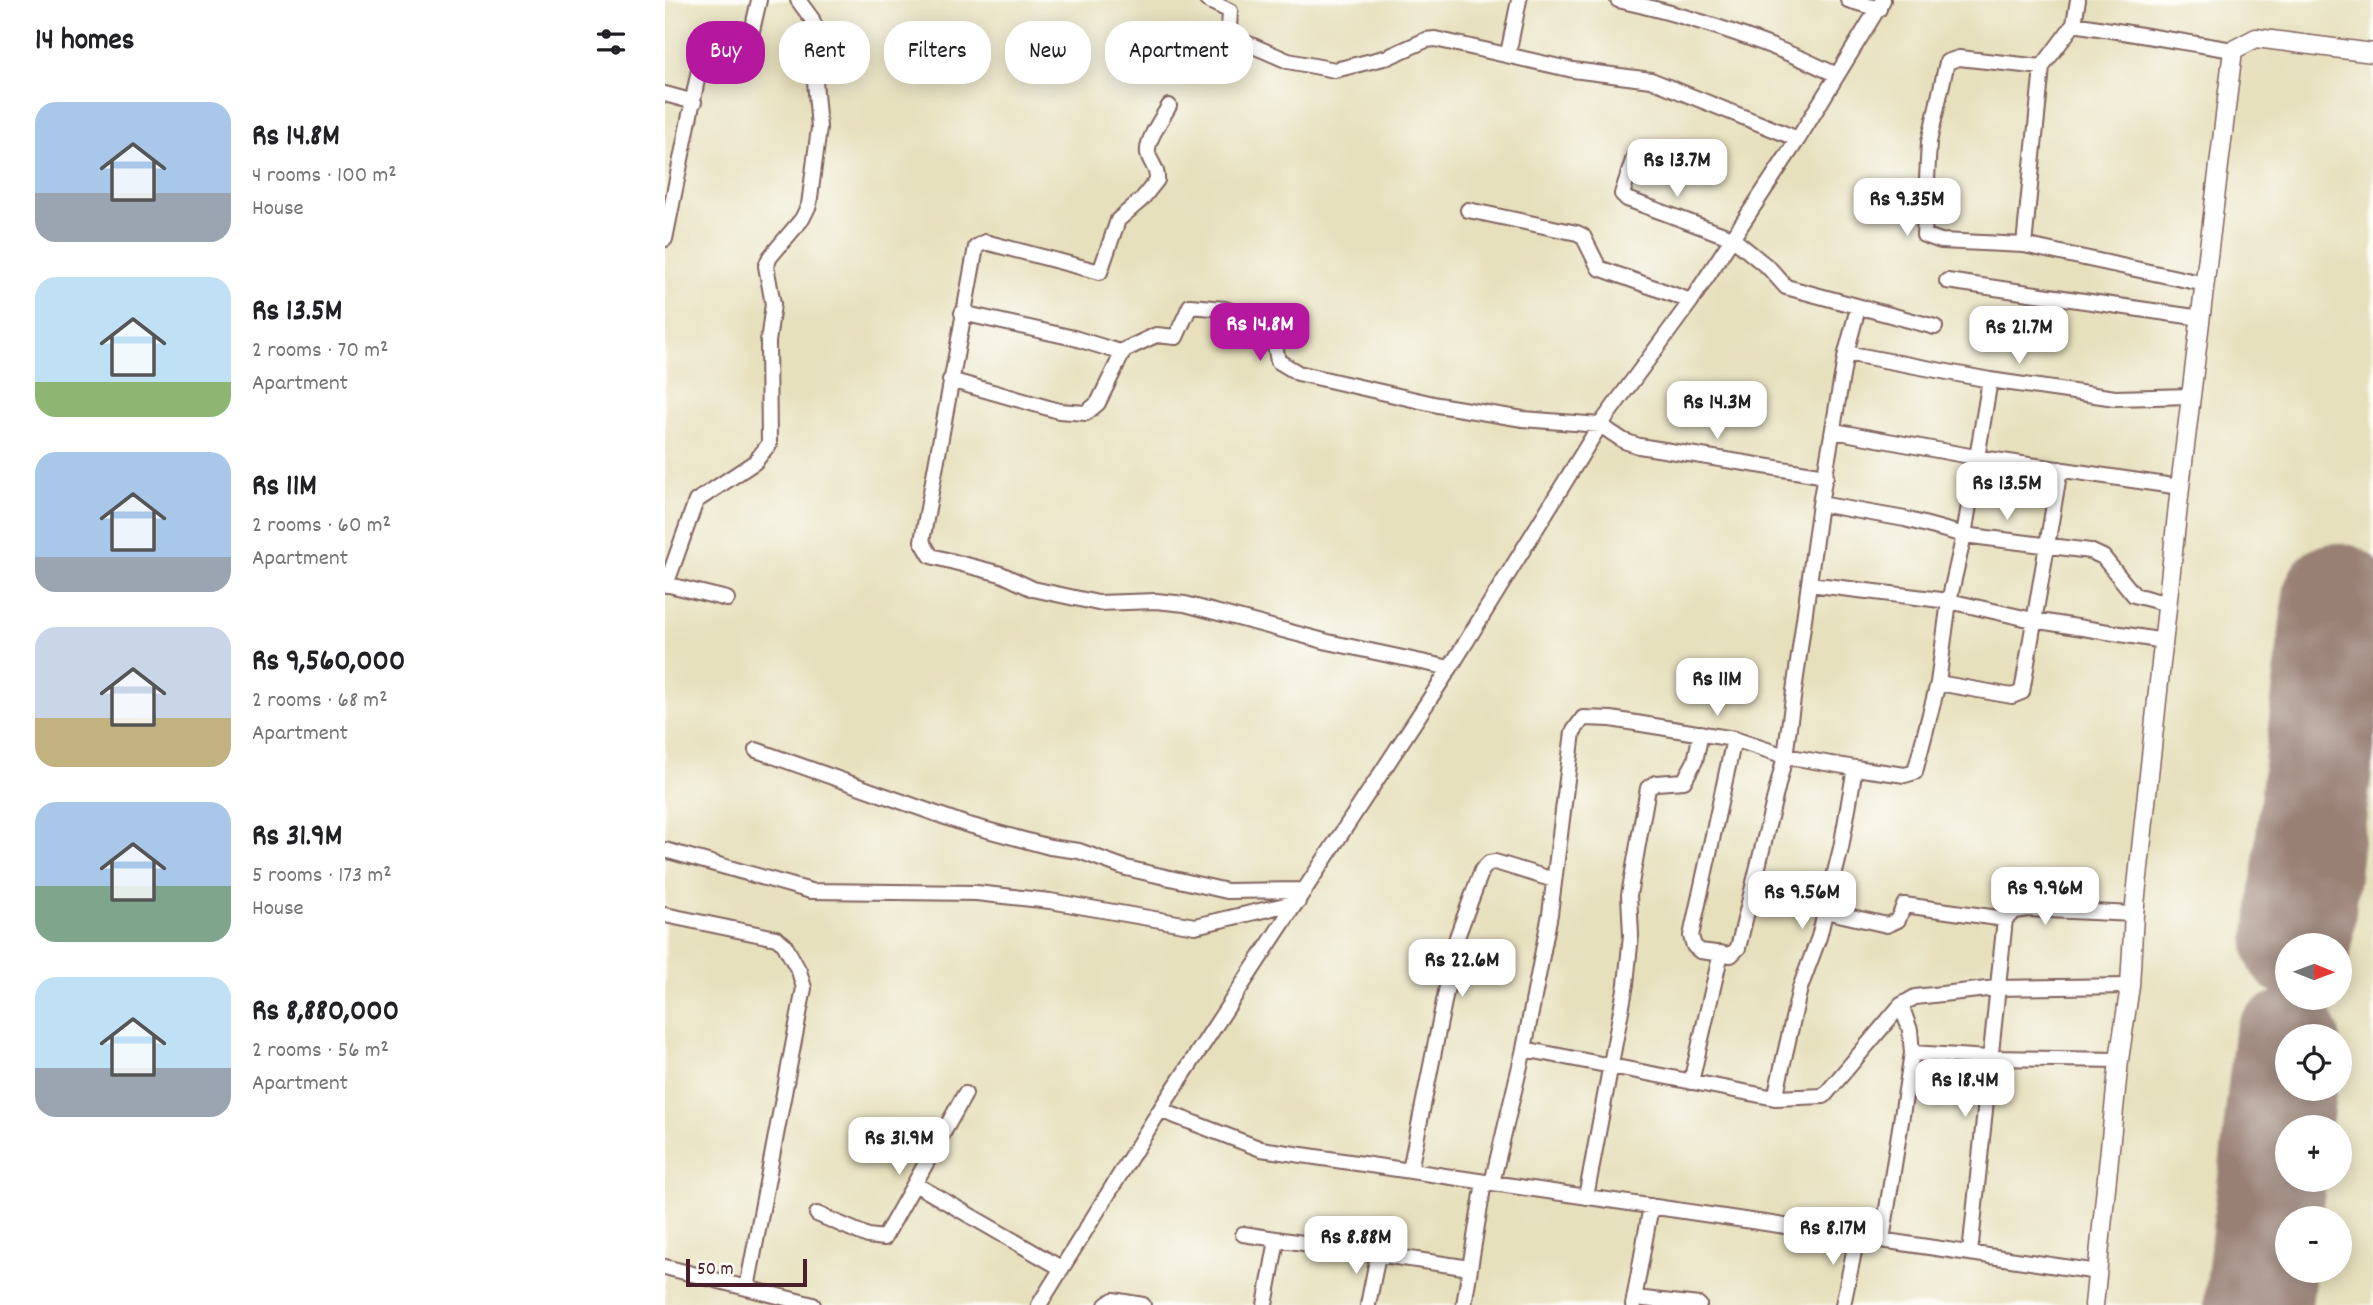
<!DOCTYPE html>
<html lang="en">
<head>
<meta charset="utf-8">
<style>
	body { margin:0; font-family:Dekko,sans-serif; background:#f2f2f2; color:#202124; height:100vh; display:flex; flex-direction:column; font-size:26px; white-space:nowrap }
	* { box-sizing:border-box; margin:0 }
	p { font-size:23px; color:#757577 }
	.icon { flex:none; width:38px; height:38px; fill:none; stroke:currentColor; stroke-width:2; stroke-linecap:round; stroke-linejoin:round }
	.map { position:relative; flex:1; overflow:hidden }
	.panel { display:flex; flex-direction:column; background:#fff; width:665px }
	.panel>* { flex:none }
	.banner { position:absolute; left:21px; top:21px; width:665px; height:63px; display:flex; gap:14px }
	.needle { width:46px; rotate:91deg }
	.buttons { position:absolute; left:1610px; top:933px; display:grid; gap:14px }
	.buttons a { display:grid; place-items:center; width:77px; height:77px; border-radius:50%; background:#fff; box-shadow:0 4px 18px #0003; font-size:35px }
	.scale { position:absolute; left:21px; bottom:18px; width:121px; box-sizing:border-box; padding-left:7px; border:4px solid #4a1f2b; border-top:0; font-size:19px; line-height:24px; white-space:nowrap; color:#4a1f2b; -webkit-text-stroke:5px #fdfcf7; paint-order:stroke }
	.price { position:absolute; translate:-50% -60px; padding:0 16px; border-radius:14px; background:#fff; color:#222; font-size:23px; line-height:46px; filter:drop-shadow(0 2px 4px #0008) }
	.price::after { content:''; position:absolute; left:50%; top:42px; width:21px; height:16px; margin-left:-10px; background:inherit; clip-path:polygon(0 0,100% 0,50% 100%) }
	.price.active { background:#b5179e; color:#fff }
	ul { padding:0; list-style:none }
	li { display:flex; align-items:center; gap:21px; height:175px; padding:0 35px }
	li span { display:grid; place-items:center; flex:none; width:196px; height:140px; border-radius:21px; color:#555 }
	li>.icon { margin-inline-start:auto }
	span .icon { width:84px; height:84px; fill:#fffc; stroke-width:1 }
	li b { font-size:30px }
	h2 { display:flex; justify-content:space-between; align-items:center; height:84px; padding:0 35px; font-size:30px }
	.pill { padding:0 24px; border-radius:28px; background:#fff; box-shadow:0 4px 18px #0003; font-size:24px; line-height:63px }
	.pill.active { background:#b5179e; color:#fff }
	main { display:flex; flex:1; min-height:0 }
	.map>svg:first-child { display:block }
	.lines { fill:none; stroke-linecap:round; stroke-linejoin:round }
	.runway { stroke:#988074; stroke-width:108 }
	.minor-casing { stroke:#81635e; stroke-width:18 }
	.tertiary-casing { stroke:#81635e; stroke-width:21 }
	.minor { stroke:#fff; stroke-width:14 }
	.tertiary { stroke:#fff; stroke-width:18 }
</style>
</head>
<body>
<main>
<section class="panel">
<h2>14 homes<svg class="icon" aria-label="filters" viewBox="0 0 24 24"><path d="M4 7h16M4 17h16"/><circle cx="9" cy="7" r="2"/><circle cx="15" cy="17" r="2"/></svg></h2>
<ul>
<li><span style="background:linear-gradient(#a9c7e8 65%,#9aa5b1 0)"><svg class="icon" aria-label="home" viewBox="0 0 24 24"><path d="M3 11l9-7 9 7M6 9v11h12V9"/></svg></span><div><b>Rs 14.8M</b><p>4 rooms · 100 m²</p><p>House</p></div></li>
<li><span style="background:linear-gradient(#bfe0f5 75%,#8fb573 0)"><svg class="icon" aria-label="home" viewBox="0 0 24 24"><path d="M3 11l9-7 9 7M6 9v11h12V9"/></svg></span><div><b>Rs 13.5M</b><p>2 rooms · 70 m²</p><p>Apartment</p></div></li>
<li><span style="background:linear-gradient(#a9c7e8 75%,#9aa5b1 0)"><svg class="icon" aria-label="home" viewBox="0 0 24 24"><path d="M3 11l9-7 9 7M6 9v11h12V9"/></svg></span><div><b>Rs 11M</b><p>2 rooms · 60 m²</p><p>Apartment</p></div></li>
<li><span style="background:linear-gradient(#c9d6e8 65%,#c2b280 0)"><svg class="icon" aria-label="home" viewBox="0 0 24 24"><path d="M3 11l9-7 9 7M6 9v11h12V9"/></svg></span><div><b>Rs 9,560,000</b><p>2 rooms · 68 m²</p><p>Apartment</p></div></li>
<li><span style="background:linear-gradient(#a9c7e8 60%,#7fa58c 0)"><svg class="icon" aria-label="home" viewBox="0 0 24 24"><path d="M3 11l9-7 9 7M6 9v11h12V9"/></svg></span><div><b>Rs 31.9M</b><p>5 rooms · 173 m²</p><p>House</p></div></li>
<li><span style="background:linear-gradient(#bfe0f5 65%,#9aa5b1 0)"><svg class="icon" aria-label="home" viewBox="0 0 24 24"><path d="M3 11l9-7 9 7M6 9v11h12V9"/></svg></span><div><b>Rs 8,880,000</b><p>2 rooms · 56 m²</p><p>Apartment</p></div></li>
</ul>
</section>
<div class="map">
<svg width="1708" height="1305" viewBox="0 0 1708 1305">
	<rect width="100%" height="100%" fill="#fdfcf7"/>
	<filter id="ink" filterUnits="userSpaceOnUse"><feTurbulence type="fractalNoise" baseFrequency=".0143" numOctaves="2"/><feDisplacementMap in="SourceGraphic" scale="14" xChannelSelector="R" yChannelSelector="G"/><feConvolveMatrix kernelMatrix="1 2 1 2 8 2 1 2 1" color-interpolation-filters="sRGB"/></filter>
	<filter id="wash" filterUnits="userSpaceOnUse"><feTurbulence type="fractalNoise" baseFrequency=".00686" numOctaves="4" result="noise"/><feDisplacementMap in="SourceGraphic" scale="28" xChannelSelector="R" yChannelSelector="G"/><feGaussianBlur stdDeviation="1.57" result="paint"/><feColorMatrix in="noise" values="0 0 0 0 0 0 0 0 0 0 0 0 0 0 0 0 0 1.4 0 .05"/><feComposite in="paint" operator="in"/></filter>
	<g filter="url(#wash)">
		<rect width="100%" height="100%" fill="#e7e0bd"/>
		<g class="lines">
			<path class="runway" d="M1633,945L1672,597
				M1593,1305L1622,1044"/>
		</g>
	</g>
	<g filter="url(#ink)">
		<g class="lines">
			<defs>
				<path id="minor" d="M542,0L565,11L564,28L570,38L623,61L670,70L723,57L761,40L770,39L908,70L986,80L1133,139
					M953,0C1029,17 1102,41 1172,75
					M1183,0L1214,9
					M1409,24L1413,0
					M843,54L854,0
					M1377,67L1294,58L1282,62L1264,142L1259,235L1276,241L1359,245L1540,284
					M0,94L29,102
					M504,106C498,117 481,140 483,153C485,163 493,168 492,180L477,199L453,220L435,272L320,242L311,247L257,541L266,556L336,574L368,589L433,603L491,601L520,604L663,642L785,668
					M970,154L957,194L962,199L1067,238L1105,269L1121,287L1270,327
					M803,210L912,233L918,236L934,268L1026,301
					M0,239L41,35L50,30L86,35L94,0
					M1359,245L1377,67L1409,24L1568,50
					M1282,281L1536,318
					M297,313L409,338L455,352L491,335L511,337L525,306L560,309L606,324L613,361L633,373L773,405L858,419L935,425L959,441L974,446L1161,476
					M1181,353L1325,380L1450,398L1527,396
					M285,380L394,411L421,413L433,403L458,352
					M1169,431L1310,457L1515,487
					M1155,504L1240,519L1299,535L1425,551L1438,557L1469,595L1503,604
					M0,584L62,599
					M1144,584L1284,601L1368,620L1499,641
					M1,585L31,501L90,462L104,444L103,342L108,304L101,266L105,257L137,219L144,205L154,128L150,81L156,62V44L147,19L133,0
					M1273,683L1347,696L1357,692L1395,469
					M1069,739L1026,936L1029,946L1035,951L1066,955L1073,948L1120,756L1155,504L1181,353L1193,308
					M91,750L300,824L385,847L414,851L461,868L562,891L640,890
					M0,850L146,891L311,893L385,901L530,926L633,902
					M1160,911L1222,925L1233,920L1239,905L1340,919
					M0,915L111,938L119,944L134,971L139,988L82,1288
					M859,1049L885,914L908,732L918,718L946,719L1069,739L1120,756L1190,768L1240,775L1250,772L1273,683L1284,601L1299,535L1325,380
					M1247,1053L1324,1058L1454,1060
					M1026,1082L1056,953
					M1110,1098L1135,988L1154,937L1176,848L1190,768
					M495,1110L785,668L935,425L1026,301L1133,139L1218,0
					M745,1170L792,937L817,870L824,863L830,862L889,880
					M827,1183L859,1049L1110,1098L1159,1096L1236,1005L1250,997L1331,988L1465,986
					M250,1184L396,1268
					M921,1197L961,984L966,935L964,895L983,788L991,783L1019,781L1030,761L1036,733
					M152,1214L203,1236L219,1238L300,1094
					M578,1234L805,1268
					M1217,1240L1247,1053L1245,1030L1236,1005
					M1305,1253L1340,919L1350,911L1363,909L1469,914
					M0,1267L148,1305
					M970,1298L1034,1305
					M374,1305L495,1110L596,1149L1433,1272
					M441,1305L448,1300L478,1305
					M600,1305L612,1240
					M703,1305L713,1255
					M799,1305L819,1182
					M968,1305L986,1206
					M1178,1305L1192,1237"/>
				<path id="tertiary" d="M1429,1305L1454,1060L1465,986L1469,914L1515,487L1568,50L1591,38L1708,53"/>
			</defs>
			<use href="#minor" class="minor-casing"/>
			<use href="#tertiary" class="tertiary-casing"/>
			<use href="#minor" class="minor"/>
			<use href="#tertiary" class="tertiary"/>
		</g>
	</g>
</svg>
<div class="buttons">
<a><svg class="needle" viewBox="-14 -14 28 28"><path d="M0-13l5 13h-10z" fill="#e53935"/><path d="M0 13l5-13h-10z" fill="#757577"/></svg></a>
<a><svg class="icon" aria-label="locate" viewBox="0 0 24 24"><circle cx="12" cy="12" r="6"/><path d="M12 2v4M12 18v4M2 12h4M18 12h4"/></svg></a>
<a>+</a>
<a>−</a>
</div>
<div class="scale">50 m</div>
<b class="price" style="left:1012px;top:199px">Rs 13.7M</b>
<b class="price" style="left:1242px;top:238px">Rs 9.35M</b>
<b class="price active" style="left:595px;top:363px">Rs 14.8M</b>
<b class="price" style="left:1354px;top:366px">Rs 21.7M</b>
<b class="price" style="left:1052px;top:441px">Rs 14.3M</b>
<b class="price" style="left:1342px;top:522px">Rs 13.5M</b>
<b class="price" style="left:1052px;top:718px">Rs 11M</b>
<b class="price" style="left:1380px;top:927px">Rs 9.96M</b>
<b class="price" style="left:1137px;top:931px">Rs 9.56M</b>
<b class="price" style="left:797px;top:999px">Rs 22.6M</b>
<b class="price" style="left:1300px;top:1119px">Rs 18.4M</b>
<b class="price" style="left:234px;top:1177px">Rs 31.9M</b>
<b class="price" style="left:1168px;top:1267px">Rs 8.17M</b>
<b class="price" style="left:691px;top:1276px">Rs 8.88M</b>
<div class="banner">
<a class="pill active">Buy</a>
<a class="pill">Rent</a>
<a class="pill">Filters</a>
<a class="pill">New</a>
<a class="pill">Apartment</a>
</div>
</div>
</main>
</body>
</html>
